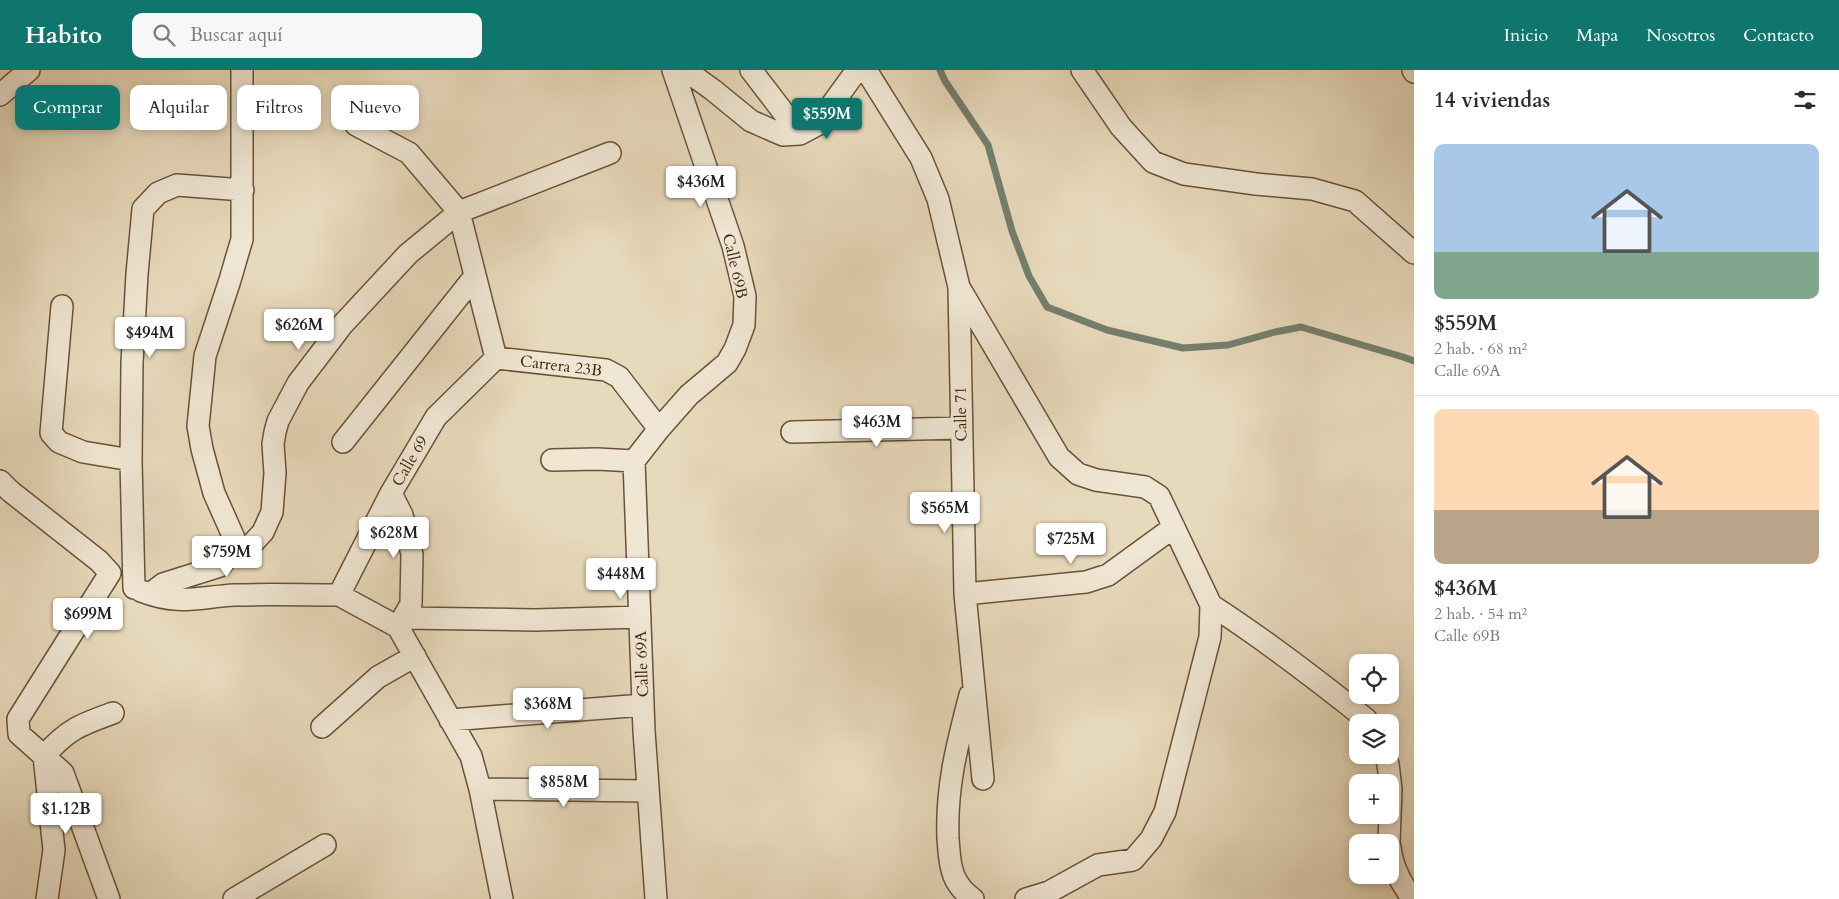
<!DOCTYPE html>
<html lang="es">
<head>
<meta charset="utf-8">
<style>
	body { margin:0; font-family:Cardo,serif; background:#f7f7f7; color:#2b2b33; height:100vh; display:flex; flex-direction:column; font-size:19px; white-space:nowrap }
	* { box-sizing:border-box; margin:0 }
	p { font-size:16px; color:#7c7c81 }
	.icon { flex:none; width:28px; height:28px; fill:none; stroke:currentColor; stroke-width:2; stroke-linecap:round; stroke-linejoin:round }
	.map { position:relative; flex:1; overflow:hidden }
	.sheet { display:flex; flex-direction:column; background:#fff; width:425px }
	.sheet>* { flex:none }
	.top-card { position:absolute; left:15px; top:15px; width:475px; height:45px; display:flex; gap:10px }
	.tools { position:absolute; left:1349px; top:584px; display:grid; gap:10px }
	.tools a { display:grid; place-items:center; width:50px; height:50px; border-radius:10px; background:#fff; box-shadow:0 2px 8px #0003; font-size:25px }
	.price { position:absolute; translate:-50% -42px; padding:0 11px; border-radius:5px; background:#fff; color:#222; font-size:16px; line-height:32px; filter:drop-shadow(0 1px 2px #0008) }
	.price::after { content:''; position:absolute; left:50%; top:30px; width:15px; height:11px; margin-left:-8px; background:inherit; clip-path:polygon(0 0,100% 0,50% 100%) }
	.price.on { background:#0f766e; color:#fff }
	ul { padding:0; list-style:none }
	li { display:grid; align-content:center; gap:10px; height:265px; padding:0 20px }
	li+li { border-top:1px solid #e1e1e2 }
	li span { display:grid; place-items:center; height:155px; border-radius:10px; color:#555 }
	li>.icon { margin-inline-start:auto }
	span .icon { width:90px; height:90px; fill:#fffc; stroke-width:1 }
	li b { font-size:21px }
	h2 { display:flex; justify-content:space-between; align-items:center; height:60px; padding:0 20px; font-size:21px }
	.chip { padding:0 18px; border-radius:10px; background:#fff; box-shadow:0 2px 8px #0003; font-size:18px; line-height:45px }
	.chip.on { background:#0f766e; color:#fff }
	header { display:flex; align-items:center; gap:30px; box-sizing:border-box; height:70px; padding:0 25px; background:#0f766e; color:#fff }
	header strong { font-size:24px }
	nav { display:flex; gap:28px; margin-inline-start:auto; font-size:18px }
	.search { width:350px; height:45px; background:#f7f7f7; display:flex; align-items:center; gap:12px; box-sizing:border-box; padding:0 18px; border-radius:10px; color:#7c7c81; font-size:19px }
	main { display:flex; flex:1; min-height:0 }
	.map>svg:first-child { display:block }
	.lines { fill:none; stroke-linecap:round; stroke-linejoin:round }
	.stream { stroke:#747f6c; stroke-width:7 }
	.minor-casing { stroke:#6a5337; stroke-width:24 }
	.minor { stroke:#efe6d3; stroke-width:21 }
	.labels { text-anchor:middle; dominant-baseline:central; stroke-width:5; stroke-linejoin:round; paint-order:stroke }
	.street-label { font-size:16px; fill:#40260b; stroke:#efe6d3 }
</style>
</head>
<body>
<header>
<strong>Habito</strong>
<div class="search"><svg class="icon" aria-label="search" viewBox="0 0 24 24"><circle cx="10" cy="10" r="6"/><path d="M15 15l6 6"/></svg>Buscar aquí</div>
<nav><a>Inicio</a><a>Mapa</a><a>Nosotros</a><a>Contacto</a></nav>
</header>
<main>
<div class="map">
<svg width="1414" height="829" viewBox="0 0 1414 829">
	<rect width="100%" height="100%" fill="#e7d9bb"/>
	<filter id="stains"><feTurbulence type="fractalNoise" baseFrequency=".004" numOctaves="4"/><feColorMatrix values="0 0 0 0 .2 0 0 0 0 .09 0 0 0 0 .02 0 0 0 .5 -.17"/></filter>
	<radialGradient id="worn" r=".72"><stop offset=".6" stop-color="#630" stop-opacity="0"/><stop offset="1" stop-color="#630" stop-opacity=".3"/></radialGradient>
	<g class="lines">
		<path class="stream" d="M940,0L945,11L988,75L1012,161L1029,206L1047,237L1107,260L1183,278L1228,275L1275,262L1301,257L1403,287L1414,291"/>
		<defs>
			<path id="minor" d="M685,0L713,20L751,51L783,65L800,64L817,55L857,0
				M751,0L800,64
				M866,0L921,88L938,129L959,217L965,524L983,709
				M1082,0L1121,57L1153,92L1184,104L1256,114L1312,119L1355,131L1414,183
				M1413,0L1414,2
				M0,25L29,0
				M356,55L409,83L459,142L496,288L436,347L391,423L339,525L398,557L471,686L480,719L502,829
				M959,217L1059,387L1078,404L1096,410L1145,417L1159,426L1211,535L1210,567L1165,742L1151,769L1133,790L1098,795L1049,822L1026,829
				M62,236L51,363L59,372L83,382L131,390
				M496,288L606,300L619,307L659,359
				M792,362L961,358
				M343,372L475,206
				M552,390L597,389L634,391
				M0,411L10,421L99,491L110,503L18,649L19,664L63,703L109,829
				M391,423L402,445L412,484L411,534L398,557
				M230,484L252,474L263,462L272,442L275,403L273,374L275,362L278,351L298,313L343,254L408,184L459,142L610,83
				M134,518L131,390L132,293L137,204L143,139L158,123L177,115L243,120
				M141,521C180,536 197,527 235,525C270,524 305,525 339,525
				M150,524L163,514L220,496L230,484L234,468L214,423L202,379L198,356L205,286L230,210L242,169V0
				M965,524L1086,512L1108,505L1174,457
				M1211,535C1264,569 1316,609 1366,649L1368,652
				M403,548L535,550L640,547
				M970,625C957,675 946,717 948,768C949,780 949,794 954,806C958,816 965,823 973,829
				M450,650L643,635
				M322,657L378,607L415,586
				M1385,685L1388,694L1391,719L1389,772
				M480,719L648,721
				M1390,777C1392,796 1401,814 1413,829
				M47,829L54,780L44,686C68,659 80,655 113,643
				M234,829L325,775
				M656,829L644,661L634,391L659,359L689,325L727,293L735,279L744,255L745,226L733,176L673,0"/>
		</defs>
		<use href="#minor" class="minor-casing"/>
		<use href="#minor" class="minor"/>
	</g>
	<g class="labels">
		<g class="street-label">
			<text transform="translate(735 196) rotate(77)">Calle 69B</text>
			<text transform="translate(561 296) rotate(7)">Carrera 23B</text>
			<text transform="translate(961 344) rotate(-91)">Calle 71</text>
			<text transform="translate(410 391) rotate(-60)">Calle 69</text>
			<text transform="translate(642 594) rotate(-92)">Calle 69A</text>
		</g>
	</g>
	<rect width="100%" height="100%" filter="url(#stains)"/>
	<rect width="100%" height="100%" fill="url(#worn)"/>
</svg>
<div class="tools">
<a><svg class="icon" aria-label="locate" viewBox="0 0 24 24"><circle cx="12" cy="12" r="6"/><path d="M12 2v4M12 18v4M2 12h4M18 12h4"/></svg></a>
<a><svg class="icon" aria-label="layers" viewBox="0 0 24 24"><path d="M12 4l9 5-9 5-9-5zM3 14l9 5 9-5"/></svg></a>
<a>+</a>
<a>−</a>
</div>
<b class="price on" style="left:827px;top:70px">$559M</b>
<b class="price" style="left:701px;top:138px">$436M</b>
<b class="price" style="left:299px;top:281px">$626M</b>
<b class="price" style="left:150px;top:289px">$494M</b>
<b class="price" style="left:877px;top:378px">$463M</b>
<b class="price" style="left:945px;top:464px">$565M</b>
<b class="price" style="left:394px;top:489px">$628M</b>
<b class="price" style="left:1071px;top:495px">$725M</b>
<b class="price" style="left:227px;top:508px">$759M</b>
<b class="price" style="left:621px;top:530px">$448M</b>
<b class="price" style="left:88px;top:570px">$699M</b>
<b class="price" style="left:548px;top:660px">$368M</b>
<b class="price" style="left:564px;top:738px">$858M</b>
<b class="price" style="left:66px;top:765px">$1.12B</b>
<div class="top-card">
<a class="chip on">Comprar</a>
<a class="chip">Alquilar</a>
<a class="chip">Filtros</a>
<a class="chip">Nuevo</a>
</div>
</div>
<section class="sheet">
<h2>14 viviendas<svg class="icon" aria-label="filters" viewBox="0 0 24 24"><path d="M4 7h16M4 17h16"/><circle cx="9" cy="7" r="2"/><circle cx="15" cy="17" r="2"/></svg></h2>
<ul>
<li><span style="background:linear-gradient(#a9c7e8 70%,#7fa58c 0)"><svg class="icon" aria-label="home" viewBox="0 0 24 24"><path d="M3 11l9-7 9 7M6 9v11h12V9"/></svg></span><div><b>$559M</b><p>2 hab. · 68 m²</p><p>Calle 69A</p></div></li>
<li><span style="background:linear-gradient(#ffd9b3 65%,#b9a48a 0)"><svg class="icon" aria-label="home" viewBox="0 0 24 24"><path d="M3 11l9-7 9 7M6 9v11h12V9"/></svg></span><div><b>$436M</b><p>2 hab. · 54 m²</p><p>Calle 69B</p></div></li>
</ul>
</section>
</main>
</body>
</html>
